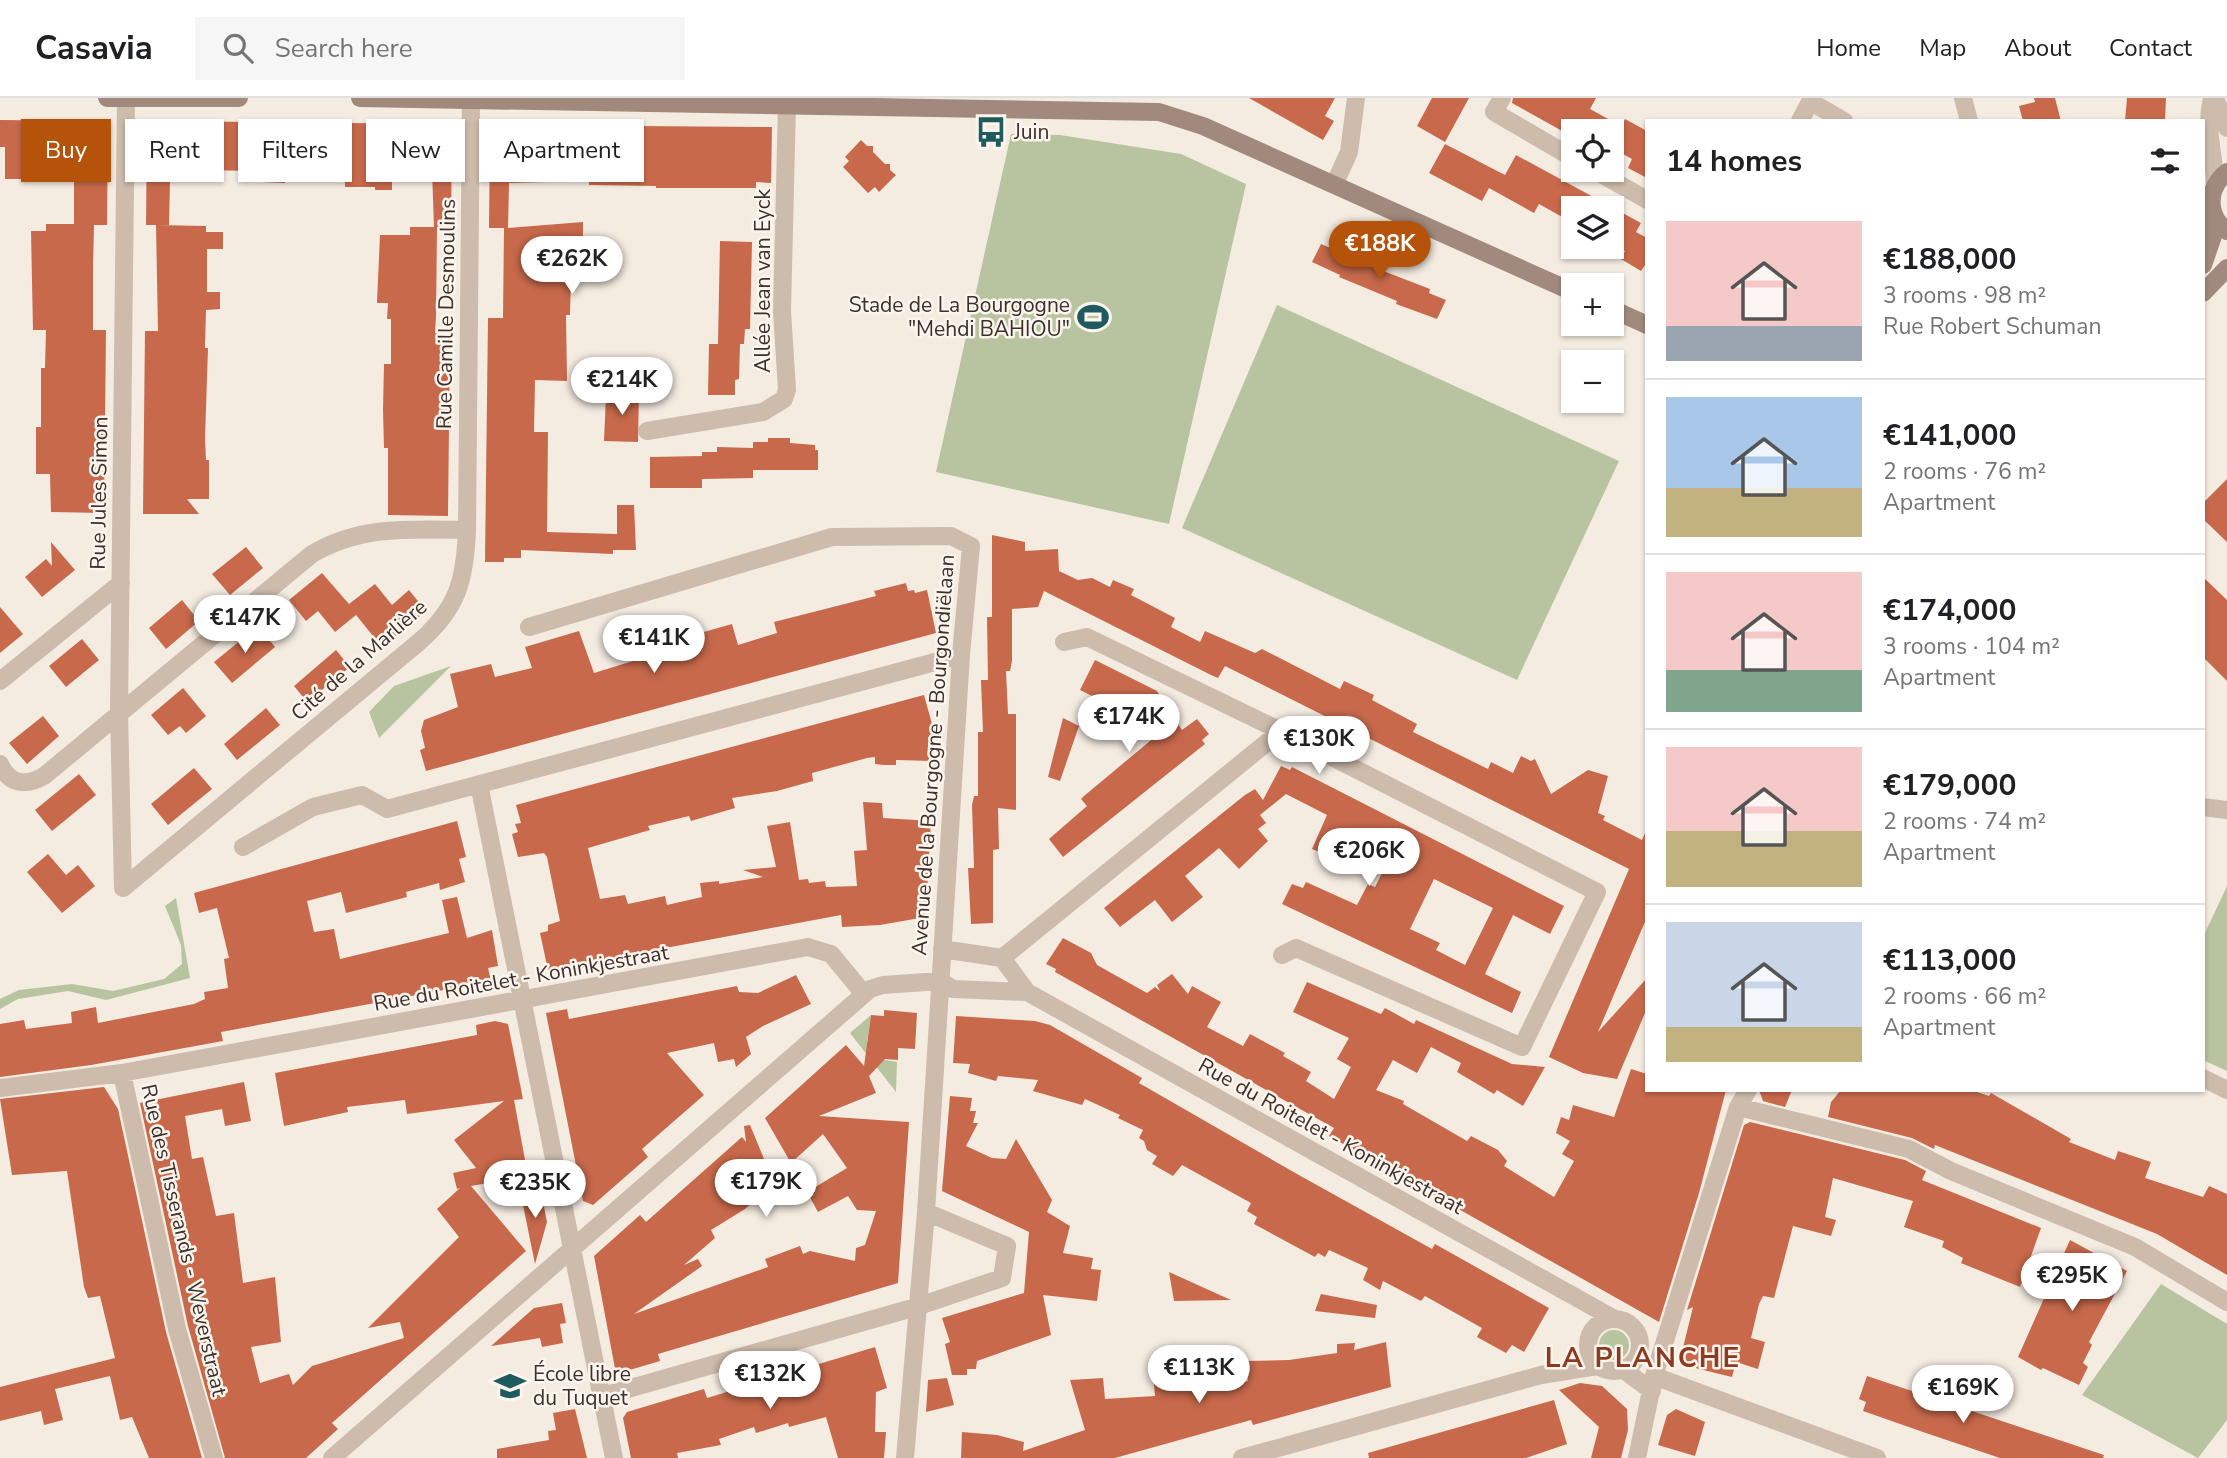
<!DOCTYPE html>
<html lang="en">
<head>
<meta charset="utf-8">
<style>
	body { margin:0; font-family:"Nunito Sans",sans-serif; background:#f6f6f6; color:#202124; height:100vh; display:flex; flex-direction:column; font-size:26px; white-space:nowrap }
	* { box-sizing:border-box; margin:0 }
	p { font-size:23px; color:#757577 }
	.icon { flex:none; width:38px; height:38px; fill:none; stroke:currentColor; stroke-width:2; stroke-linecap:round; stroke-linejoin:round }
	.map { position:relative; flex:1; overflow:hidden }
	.panel { position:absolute; left:1645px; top:21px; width:560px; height:973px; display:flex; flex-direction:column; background:#fff; border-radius:0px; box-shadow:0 2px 5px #0004 }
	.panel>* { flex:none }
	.guide { position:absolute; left:21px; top:21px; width:665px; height:63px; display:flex; gap:14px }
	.controls { position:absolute; left:1561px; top:21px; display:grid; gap:14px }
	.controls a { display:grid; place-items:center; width:63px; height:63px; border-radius:0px; background:#fff; box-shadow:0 2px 5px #0004; font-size:35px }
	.price { position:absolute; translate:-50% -60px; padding:0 16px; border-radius:24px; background:#fff; color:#222; font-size:23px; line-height:46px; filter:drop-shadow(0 2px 4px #0008) }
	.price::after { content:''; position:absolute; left:50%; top:42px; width:21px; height:16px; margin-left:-10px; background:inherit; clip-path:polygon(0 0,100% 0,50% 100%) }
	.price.active { background:#b45309; color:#fff }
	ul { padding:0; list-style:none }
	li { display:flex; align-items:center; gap:21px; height:175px; padding:0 21px }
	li+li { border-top:2px solid #e0e0e0 }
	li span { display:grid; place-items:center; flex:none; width:196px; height:140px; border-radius:0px; color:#555 }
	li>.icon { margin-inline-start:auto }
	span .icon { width:84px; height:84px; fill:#fffc; stroke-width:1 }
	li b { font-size:30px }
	h2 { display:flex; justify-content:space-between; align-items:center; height:84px; padding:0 21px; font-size:30px }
	.tag { padding:0 24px; border-radius:0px; background:#fff; box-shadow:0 2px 5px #0004; font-size:24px; line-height:63px }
	.tag.active { background:#b45309; color:#fff }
	header { display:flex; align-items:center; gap:42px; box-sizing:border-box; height:98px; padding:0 35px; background:#fff; border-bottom:2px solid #e0e0e0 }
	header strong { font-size:33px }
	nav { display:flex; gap:38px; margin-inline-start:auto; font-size:24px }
	.search { width:490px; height:63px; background:#f6f6f6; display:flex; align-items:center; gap:18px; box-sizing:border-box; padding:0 24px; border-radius:0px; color:#757577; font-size:26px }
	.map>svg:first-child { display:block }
	.green { fill:#b8c4a0 }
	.building { fill:#c8694b; fill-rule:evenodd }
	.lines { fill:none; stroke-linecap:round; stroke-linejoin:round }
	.street { stroke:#cdbbac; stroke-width:18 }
	.secondary { stroke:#a18a7d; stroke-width:18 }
	.labels { text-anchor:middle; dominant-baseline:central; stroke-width:5; stroke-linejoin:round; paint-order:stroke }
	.poi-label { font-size:21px; fill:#3b302b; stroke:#fbf5ee; text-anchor:start }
	.street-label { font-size:21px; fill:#3b302b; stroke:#fbf5ee }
	.district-label { font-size:28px; font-weight:bold; letter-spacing:2px; fill:#8c3b22; stroke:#fbf5ee }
</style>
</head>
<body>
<header>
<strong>Casavia</strong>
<div class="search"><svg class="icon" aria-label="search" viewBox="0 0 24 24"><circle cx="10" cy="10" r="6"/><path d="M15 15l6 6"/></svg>Search here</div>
<nav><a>Home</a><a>Map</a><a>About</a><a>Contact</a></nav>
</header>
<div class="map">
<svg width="2227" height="1360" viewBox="0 0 2227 1360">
	<rect width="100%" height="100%" fill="#f4ebe1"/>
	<path class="green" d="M1011,36L1060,37L1181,56L1246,86L1169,426L936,374Z
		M1277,207L1619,363L1517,582L1182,430Z
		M451,568L379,640L369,614L394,588Z
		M2227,788V973L2203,962V839Z
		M176,800L190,880L106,902L68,893L18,901L0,911V901L19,892L72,886L113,893L164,881L182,866L181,847L165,808Z
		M871,917L867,944L882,947L880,961L897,964L896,994L850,935Z
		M2161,1186L2227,1226V1322L2198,1360L2082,1297Z
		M1599 1247a15 15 0 1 1 30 0a15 15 0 1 1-30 0Z"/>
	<path class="building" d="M1249,0H1335L1325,18L1334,23L1323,42Z
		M1432,0H1469L1445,44L1417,28Z
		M1513,0H1596L1590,11L1621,28L1625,21L1647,33V80L1628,70L1632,61L1612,50V33H1573V39L1512,5Z
		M2034,0H2055L2061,23H2023L2019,8L2035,4Z
		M2127,0H2166L2165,23H2125Z
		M0,22L101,23L108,31L107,127H94L93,171V232H106L104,415L51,414L50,376H36V329H41V270H45L46,232H33L31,133H46V126H74V81H5V49H0Z
		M154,23L446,26L452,33L451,129H437L436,218L435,235L450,236L448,418L388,417V350H384L383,312L384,266H391V221H387L388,205H377L380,137H410V129H434L432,72L392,74V92H375V89H345V81L285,79V85L261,84V73L201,72V84H170L169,127H146L147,31Z
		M496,27L772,29L771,85L756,84V90H656V88L589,87V83L509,85L508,130L583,124V147H577V178H571L570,217H566L567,283L535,282L534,334H548L547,434L617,436V407H634L636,452H613V456L521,452V460H504V464H485L488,220H503L504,130H489L490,33Z
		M861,42L867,48H873V54L885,66H890V72L896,77L879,94L875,89L868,95L843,69L849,63L845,59Z
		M1445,46L1505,77L1516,57L1641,125L1636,134L1647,140V164L1641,173L1621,161L1625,153L1612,146V110H1573V125L1539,106L1534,115L1489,90L1482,103L1429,75Z
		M156,127L206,128V134H223V151H207V194H220V211L206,212L205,250H208L205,340L206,362H209V401H187L199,416H143L145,233H158Z
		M720,143L752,144L750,231H745L744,246H740L739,281L735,282V297H708L709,246H718Z
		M1321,146L1349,158L1350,155L1375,166L1373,169L1430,191L1429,195L1446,202L1437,221L1396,206L1397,203L1339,179L1340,177L1312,164Z
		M611,293L639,294L638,344L604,343L606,298H610Z
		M768,340H790V345L815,347V352H818V372H753V380L702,381V390H650V359L702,358V354H717V349L753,350V344H768Z
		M2227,381V444L2203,421V405Z
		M992,437L1025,444V453L1058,451L1059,473L1078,482L1092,480L1110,489L1113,482L1134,491L1131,497L1175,520L1171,529L1200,544L1205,533L1255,555L1262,551L1340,591L1344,583L1374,597L1372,602L1417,626L1413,634L1488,671L1491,664L1513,675L1521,658L1531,663L1535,661L1551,696L1588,672L1608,678L1598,715L1605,718L1603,722L1642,742L1647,731V819L1598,934L1647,880L1645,915L1617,981L1583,975L1549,959L1629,771L1225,568L1218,580L1209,576L1044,493L1038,509L1012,511V563L1010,573H1006L1008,616H1016V712L998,710L999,751L993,752V825L971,826L968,770H974L972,707L974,698H978V634H983L981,582H988L987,519H992Z
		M51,444L75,472L42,499L25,479L46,461L52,468Z
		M246,449L263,470L230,497L212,476Z
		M322,475L349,506L375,486L392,507L409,492L426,513L382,549L356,517L335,534L318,513L306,523L289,502Z
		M2203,479L2227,502V583L2203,559Z
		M906,485L908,493L914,492L915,495L927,492L936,535L426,673L420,652L425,650L421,633L424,622L458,609L450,576L491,566L495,579L532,570L525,549L579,533L594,575L649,558L647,550L732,526L738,547L777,535L774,524L876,498L874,493Z
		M182,502L199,523L166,551L149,530Z
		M0,509L23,536L0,555Z
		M258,528L275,549L232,585L214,564Z
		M82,541L99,562L66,589L49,568Z
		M336,552L350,569L307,604L294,588Z
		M1095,562L1157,593L1182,632L1197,621L1209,636L1202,642L1205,646L1063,759L1049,741L1087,708L1081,701L1084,698L1162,633L1154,629L1139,610L1130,617L1080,592Z
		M183,590L206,618L186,635L180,628L168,637L151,617Z
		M924,597L935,637L933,663L896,662V667H884L875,666V659L867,660L812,675L813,683L777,693L732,700L735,710L691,723L689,718L648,728L650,732L588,750L600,801L625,797L628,806L665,798L667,807L702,799L700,785L719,783V786L763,779L743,772L776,769L767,728L790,724L799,782L808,781L809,785L825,783L826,789L857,788L854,753L867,752L863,704L882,705L883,720L931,723L926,814L920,820L880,827L842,829L841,817L548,872L540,835L548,833V827L560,823L547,759L544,755L518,759L512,736L518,734L515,726L521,725L516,707Z
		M266,610L280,627L237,662L224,646Z
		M43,618L59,638L27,666L9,645Z
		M1063,620L1079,628L1060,683L1048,679Z
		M1281,668L1290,672L1292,669L1564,808L1550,836L1513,817L1485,876L1521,894L1512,915L1282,806L1292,786L1303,790L1306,784L1357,807L1368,786L1375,789L1392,756L1354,738L1353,741L1344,737L1333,760L1312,751L1327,717L1286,696L1260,717L1266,725L1258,731L1268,743L1239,771L1219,750L1185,778L1203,799L1172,824L1155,802L1120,829L1104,810L1245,697L1255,691L1263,702ZM1434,781L1493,810L1465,867L1436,852L1440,845L1410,831Z
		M194,670L212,691L168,727L151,706Z
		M79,676L96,697L52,733L35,712Z
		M457,723L466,759L459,761L465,784L440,792L439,785L406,794L407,799L346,815L341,794L307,803L314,834L334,831L340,861L449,835L442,802L457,799L467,840L492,832L498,868L488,870L491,883L221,934L223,943L91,967L0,979V926L24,922L26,931L72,925L71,914L96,909L98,925L194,906L205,901L204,894L228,890L224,861L229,860L217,810L199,815L194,795Z
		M48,756L66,777L78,767L95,788L62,815L27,774Z
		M1063,840L1091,855L1097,867L1147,895L1155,889L1160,893L1157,887L1172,876L1188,896L1192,888L1221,904L1207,929L1243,948L1250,936L1285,955L1283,958L1311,974L1306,983L1334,1001L1351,969L1337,961L1349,940L1293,914L1307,884L1381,916L1385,910L1414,926L1416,922L1512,966L1545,969L1523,1008L1497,992L1494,996L1457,974L1461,965L1431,949L1417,975L1393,962L1376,992L1404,1003L1403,1006L1467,1043L1471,1038L1498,1052L1507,1063L1504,1068L1554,1099L1574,1063L1562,1056L1570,1043L1556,1035L1561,1019L1569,1022L1573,1007L1614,1019L1631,971L1647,976V992H1726L1699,1095L1659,1224L1329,1038L1334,1030L1055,874L1056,871L1046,866Z
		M796,877L811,906L763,928L746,939L751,956L736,969L734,961L718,964L714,945L667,955L704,997L642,1051L648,1059L593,1107L583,1103L546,915L567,911L569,921L737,888L739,894L758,895Z
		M884,912L917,915L915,951L898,950V962L885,961L869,978L876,995L819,1018L909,1024L898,1185L658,1256L660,1263L616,1276L594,1158L640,1117L646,1124L742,1039L746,1044L744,1028L750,1027L774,1085L745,1111L711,1132L715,1140L684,1167L698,1161L702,1168L634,1216L768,1169L765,1161L800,1148L803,1156L810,1153L855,1163L856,1150L865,1147L876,1113L857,1112L848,1098L818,1114L807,1094L847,1070L823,1036L791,1065L765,1020L846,947L864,968L871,917L884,918Z
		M956,918L1035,923L1050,927L1142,980L1139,985L1297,1076L1432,1151L1435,1146L1549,1210L1524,1254L1512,1247L1506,1255L1477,1239L1482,1230L1425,1198L1421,1203L1383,1183L1380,1192L1363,1182L1368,1170L1329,1152L1325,1159L1318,1155L1315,1159L1254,1126L1257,1119L1247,1113L1251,1105L1182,1067L1173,1078L1152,1066L1157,1058L1147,1052L1144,1043L1139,1040L1143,1032L1118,1020L1120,1017L1085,1001L1082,1007L1033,993L1038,982L998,978L996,983L968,975L970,966L953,965Z
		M495,923L508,926L523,1001L514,1002L528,1078L471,1088L526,1153L332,1325L338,1331L306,1360H225L188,1228L140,1005L244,984L251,1023L225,1028L222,1011L185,1018L192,1061L203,1059L216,1118L234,1115L243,1185L275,1179L281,1244L251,1249L260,1285L289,1276L293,1287L312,1268L404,1240L400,1224L368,1230L459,1139L437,1111L460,1090L457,1091L453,1075L476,1070L454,1042L504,1003L407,1016L405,1002L347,1009L348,1014L284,1028L275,975L477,937L476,927Z
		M104,989L118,1011L166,1234L202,1360H149L132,1319L120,1322L110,1278L55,1291L63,1322L44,1327L41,1313L0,1323V1289L115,1260L100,1198L88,1200L84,1189L67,1073L12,1077L0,1001Z
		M1759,992H1792L1785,1009L1763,1003Z
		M1841,992H1971L1989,998L1991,995L2071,1041L2069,1044L2115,1062L2118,1053L2151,1064L2145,1080L2203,1099L2209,1088L2227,1096V1177L2157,1136L1935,1047L1934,1051L1912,1040L1828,1019L1831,1004Z
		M950,998L972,1000L970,1013H976L973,1025H978L966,1048L992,1060L1006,1061L1016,1041L1052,1102L1047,1114L1070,1128L1063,1155L1093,1160L1091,1171L1101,1172L1097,1203L1043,1197L1051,1237L977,1263L976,1271H967V1277H952L945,1246L950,1244L942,1220L1024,1195L1029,1134L942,1093Z
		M1750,1024L1905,1062L1926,1073L1922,1082L2041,1130L2020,1189L1961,1165L1963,1160L1942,1149L1944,1143L1904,1129L1913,1103L1833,1080L1825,1119L1836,1122L1831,1138L1793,1128L1774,1200L1763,1198L1759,1206L1751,1240L1765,1244L1758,1271L1736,1264L1732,1279L1679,1266L1693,1209L1687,1212L1744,1027Z
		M541,1094L547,1124L535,1166L521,1097Z
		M2070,1142L2127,1173L2089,1244L2092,1247L2083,1265L2088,1269L2079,1287L2043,1270L2041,1272L2018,1259Z
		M1169,1174L1231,1202L1174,1203Z
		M1321,1196L1377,1207L1375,1220L1315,1213Z
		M562,1205L566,1225L560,1226L563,1245L542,1249L540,1240L491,1248L534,1210Z
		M1386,1244L1391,1289L1253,1327L1251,1322L1115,1360H961L962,1334L997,1337L1024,1344L1023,1353L1085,1332L1070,1282L1103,1280L1105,1301L1155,1298L1153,1276L1176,1272V1268L1208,1264L1214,1292L1248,1283L1245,1263L1289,1262L1337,1255V1246L1355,1245L1354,1252Z
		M875,1249L887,1290L876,1294L875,1334H886L884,1360H838L826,1319L789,1329L788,1325L756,1335L754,1329L719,1341L721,1347L677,1355L678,1360H631L623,1320L627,1314L704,1291L707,1300Z
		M1867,1278L2104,1357L2103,1360H2000L1923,1334L1863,1313L1866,1304L1859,1301Z
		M947,1280L954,1307L926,1314L928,1282Z
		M1580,1285L1602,1288L1627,1311L1628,1332L1621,1360H1591L1599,1329L1559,1292Z
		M1554,1302L1567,1346L1526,1360H1369L1368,1355Z
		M575,1311L587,1360H497V1351L549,1342L548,1333L556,1332L553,1315Z
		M1676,1311L1705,1324L1695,1358L1658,1347L1667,1317Z"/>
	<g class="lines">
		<path class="street" d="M1502,0L1494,14L1573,60
			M1963,0L1969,23
			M2212,0C2204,33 2215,55 2215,88
			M2215,0L2227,30
			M1811,4L1844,23
			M1800,23L1812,0
			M1594,72L1647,102
			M1335,85L1349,54L1356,0
			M647,333L763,314L784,301L787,292L782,213L787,6
			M529,529L832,439L951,438L971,448L961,557L926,1114L905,1360
			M1064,544L1087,539L1281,633
			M0,583L121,485
			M0,666C9,686 25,689 44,678L312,456C361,427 412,431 467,432
			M479,686L614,1360
			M2203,709L2227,712
			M243,749L313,709L362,697L387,711L961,557
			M123,790L419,544C458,510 465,482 467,432L471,1
			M123,790L119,614L126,0
			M942,851L1002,860L1027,894L1613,1220
			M1002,860L1281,633L1597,794L1522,949L1296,850L1282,857
			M122,975L177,1231L214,1360
			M2203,980L2227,992
			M0,990L122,975L808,849L831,856L864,896
			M1738,1009L1909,1051L1951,1073L2135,1149L2227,1204
			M1588 1247a26 26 0 1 1 52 0a26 26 0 1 1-52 0Z
			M1624,1272L1652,1293
			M1654,1278L1877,1360
			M603,1298L916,1209L1002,1180L1007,1148L926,1114
			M332,1360L870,891L883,887L940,883L953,891L1027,894
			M1242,1360L1541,1277L1597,1268
			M1637,1360L1654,1278L1738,1009L1748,992"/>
		<path class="secondary" d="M107,0H239
			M360,0L1159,14L1203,28L1573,194
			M2227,74C2207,90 2206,117 2227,133
			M2203,167L2214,135V119
			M2203,195L2227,170
			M1612,211L1647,227"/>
	</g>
	<defs>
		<symbol id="bus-bare" viewBox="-9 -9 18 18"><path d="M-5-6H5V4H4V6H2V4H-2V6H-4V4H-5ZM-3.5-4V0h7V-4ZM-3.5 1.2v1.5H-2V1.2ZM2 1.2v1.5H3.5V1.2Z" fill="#1f5a5e" stroke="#fbf5ee" stroke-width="2.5" paint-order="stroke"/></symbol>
		<symbol id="stadium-bare" viewBox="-9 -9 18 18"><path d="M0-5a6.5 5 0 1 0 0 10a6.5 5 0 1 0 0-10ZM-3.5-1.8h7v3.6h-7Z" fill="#1f5a5e" stroke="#fbf5ee" stroke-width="2.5" paint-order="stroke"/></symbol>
		<symbol id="school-bare" viewBox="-9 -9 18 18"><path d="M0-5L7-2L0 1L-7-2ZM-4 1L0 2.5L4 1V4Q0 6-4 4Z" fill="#1f5a5e" stroke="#fbf5ee" stroke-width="2.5" paint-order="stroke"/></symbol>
	</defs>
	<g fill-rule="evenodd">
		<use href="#bus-bare" x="969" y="12" width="44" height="44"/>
		<use href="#stadium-bare" x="1071" y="197" width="44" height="44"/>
		<use href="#school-bare" x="488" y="1266" width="44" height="44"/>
	</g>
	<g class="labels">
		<g class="poi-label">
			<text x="1014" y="34">Juin</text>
			<text x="1070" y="207" text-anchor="end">Stade de La Bourgogne<tspan x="1070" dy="24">"Mehdi BAHIOU"</tspan></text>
			<text x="533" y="1276">École libre<tspan x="533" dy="24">du Tuquet</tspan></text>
		</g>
		<g class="street-label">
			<text transform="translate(763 183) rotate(-90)">Allée Jean van Eyck</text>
			<text transform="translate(446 216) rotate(-89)">Rue Camille Desmoulins</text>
			<text transform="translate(99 395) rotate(-89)">Rue Jules Simon</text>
			<text transform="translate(359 562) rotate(-41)">Cité de la Marlière</text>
			<text transform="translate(933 657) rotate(-86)">Avenue de la Bourgogne - Bourgondiëlaan</text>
			<text transform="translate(521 880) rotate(-10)">Rue du Roitelet - Koninkjestraat</text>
			<text transform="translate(1331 1038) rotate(29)">Rue du Roitelet - Koninkjestraat</text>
			<text transform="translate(184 1142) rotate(77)">Rue des Tisserands - Weverstraat</text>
		</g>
		<g class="district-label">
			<text x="1643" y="1260">LA PLANCHE</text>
		</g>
	</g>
</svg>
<div class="controls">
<a><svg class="icon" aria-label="locate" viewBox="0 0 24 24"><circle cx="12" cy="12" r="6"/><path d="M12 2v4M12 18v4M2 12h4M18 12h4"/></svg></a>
<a><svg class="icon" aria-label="layers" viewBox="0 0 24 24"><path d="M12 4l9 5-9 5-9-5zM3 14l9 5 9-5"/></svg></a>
<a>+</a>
<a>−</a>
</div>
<b class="price active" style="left:1380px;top:183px">€188K</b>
<b class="price" style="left:572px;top:198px">€262K</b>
<b class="price" style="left:622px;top:319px">€214K</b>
<b class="price" style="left:245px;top:557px">€147K</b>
<b class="price" style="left:654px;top:577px">€141K</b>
<b class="price" style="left:1129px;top:656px">€174K</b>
<b class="price" style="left:1319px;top:678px">€130K</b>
<b class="price" style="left:1369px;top:790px">€206K</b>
<b class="price" style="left:766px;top:1121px">€179K</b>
<b class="price" style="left:535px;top:1122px">€235K</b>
<b class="price" style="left:2072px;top:1215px">€295K</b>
<b class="price" style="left:1199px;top:1307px">€113K</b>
<b class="price" style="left:770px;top:1313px">€132K</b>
<b class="price" style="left:1963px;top:1327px">€169K</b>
<div class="guide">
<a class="tag active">Buy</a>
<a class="tag">Rent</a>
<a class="tag">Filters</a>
<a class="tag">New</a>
<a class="tag">Apartment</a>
</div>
<section class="panel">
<h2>14 homes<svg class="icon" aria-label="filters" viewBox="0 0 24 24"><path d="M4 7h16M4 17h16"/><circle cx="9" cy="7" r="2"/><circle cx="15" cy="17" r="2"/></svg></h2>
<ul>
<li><span style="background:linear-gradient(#f6c9c9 75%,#9aa5b1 0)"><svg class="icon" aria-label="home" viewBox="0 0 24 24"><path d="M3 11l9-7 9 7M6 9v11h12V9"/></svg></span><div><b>€188,000</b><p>3 rooms · 98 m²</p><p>Rue Robert Schuman</p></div></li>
<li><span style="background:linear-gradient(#a9c7e8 65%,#c2b280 0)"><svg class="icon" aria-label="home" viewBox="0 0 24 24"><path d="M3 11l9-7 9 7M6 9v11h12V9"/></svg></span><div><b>€141,000</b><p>2 rooms · 76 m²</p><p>Apartment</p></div></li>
<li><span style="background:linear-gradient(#f6c9c9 70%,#7fa58c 0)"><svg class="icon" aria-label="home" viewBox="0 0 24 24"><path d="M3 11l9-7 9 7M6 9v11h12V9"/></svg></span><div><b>€174,000</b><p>3 rooms · 104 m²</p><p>Apartment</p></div></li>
<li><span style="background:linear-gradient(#f6c9c9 60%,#c2b280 0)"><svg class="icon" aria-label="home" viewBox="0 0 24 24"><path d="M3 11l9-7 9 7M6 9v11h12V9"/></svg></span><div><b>€179,000</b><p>2 rooms · 74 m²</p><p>Apartment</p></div></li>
<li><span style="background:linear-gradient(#c9d6e8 75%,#c2b280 0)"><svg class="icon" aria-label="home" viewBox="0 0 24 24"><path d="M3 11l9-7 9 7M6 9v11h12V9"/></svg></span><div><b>€113,000</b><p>2 rooms · 66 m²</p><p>Apartment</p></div></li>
</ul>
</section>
</div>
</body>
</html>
